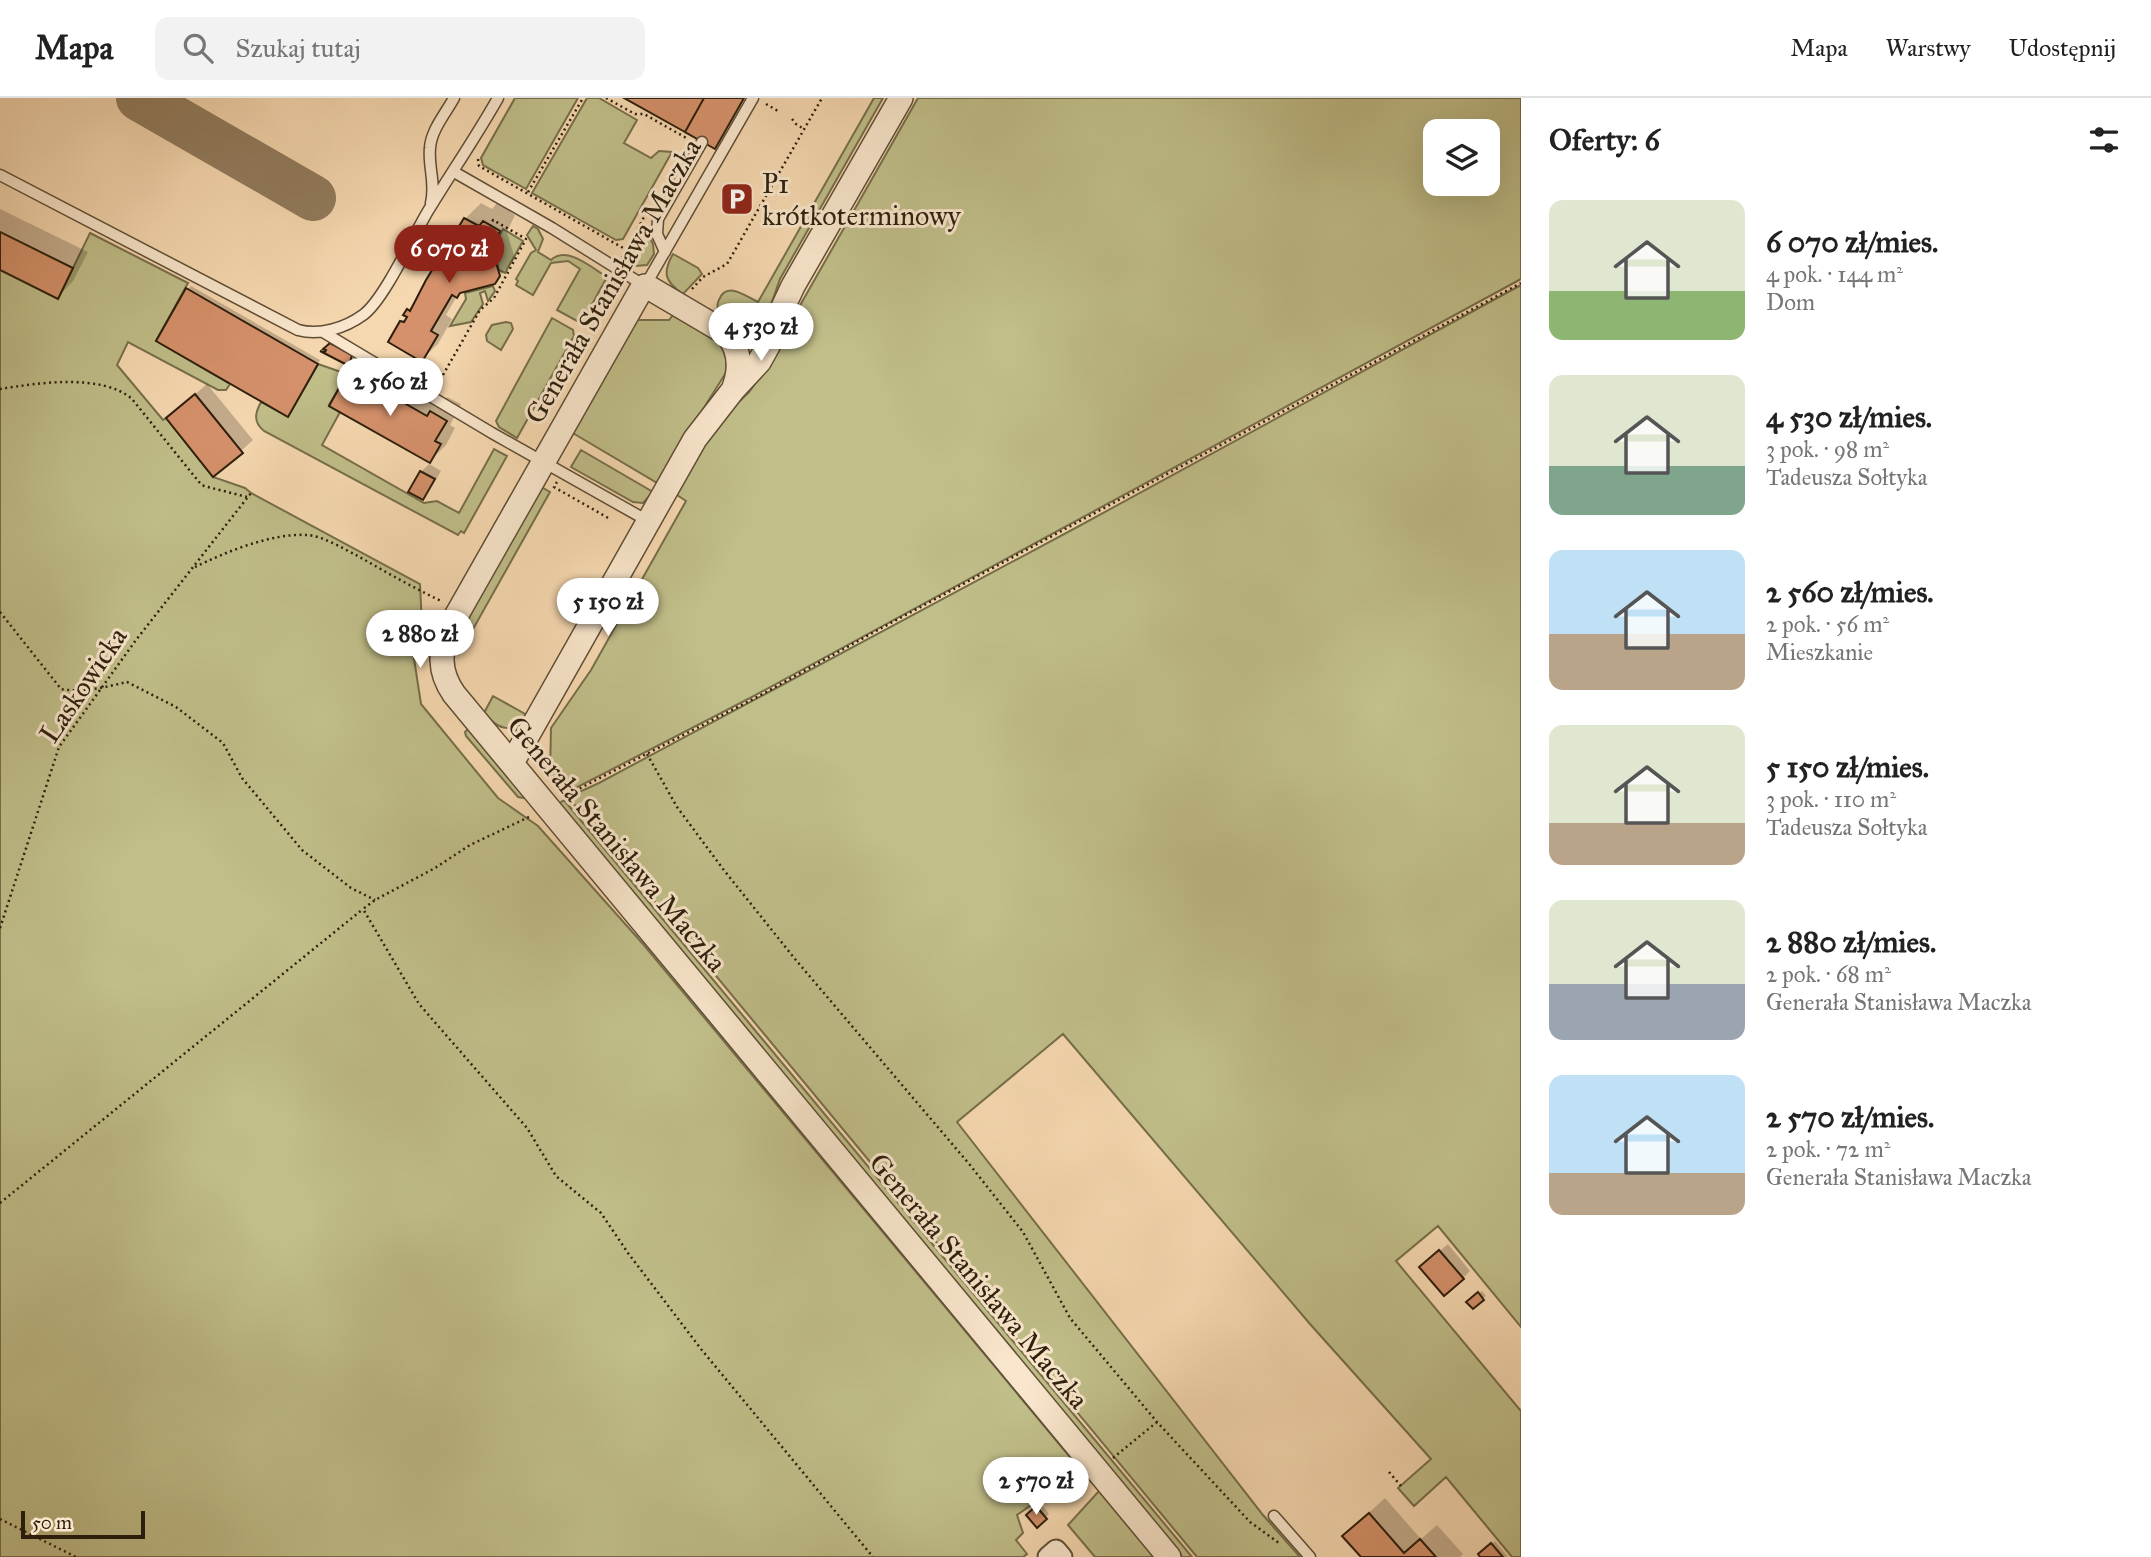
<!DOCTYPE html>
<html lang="pl">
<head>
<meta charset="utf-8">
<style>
	body { margin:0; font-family:"IM FELL Great Primer",serif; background:#f2f2f2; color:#222; height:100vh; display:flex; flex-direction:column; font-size:26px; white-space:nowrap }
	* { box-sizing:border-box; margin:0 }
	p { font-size:23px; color:#767676 }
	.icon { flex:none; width:38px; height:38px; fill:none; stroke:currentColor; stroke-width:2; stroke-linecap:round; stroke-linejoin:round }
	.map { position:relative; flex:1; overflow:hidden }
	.details { display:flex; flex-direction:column; background:#fff; width:630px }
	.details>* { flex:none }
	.buttons { position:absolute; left:1423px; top:21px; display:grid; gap:14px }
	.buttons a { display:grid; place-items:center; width:77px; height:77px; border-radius:14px; background:#fff; box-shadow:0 7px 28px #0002; font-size:35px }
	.scale { position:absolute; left:21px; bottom:18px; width:124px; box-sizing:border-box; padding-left:7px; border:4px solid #2d1f0c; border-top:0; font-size:19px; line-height:24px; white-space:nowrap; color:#2d1f0c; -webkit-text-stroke:5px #f9e6cc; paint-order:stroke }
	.price { position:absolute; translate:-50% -60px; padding:0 16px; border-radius:24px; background:#fff; color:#222; font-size:23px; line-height:46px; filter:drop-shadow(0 2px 4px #0008) }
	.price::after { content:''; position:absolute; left:50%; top:42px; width:21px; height:16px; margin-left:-10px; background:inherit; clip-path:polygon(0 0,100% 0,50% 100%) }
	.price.active { background:#8f2418; color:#fff }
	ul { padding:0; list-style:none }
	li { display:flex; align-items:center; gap:21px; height:175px; padding:0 28px }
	li span { display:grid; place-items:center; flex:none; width:196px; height:140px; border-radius:14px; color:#555 }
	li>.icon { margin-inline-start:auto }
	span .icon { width:84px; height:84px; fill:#fffc; stroke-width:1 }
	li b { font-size:30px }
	h2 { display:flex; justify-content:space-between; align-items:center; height:84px; padding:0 28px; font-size:30px }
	header { display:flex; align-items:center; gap:42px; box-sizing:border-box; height:98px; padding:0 35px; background:#fff; border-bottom:2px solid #e0e0e0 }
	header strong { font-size:33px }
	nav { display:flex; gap:38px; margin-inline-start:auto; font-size:24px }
	.search { width:490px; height:63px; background:#f2f2f2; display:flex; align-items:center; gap:18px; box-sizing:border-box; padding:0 24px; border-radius:14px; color:#767676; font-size:26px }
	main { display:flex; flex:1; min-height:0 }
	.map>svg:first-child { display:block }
	.green { fill:#c0be89; stroke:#766e4a; stroke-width:2; fill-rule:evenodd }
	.shadow { fill:#0003 }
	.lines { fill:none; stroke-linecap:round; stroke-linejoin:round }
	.taxiway { stroke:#927c5e; stroke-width:46 }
	.building { fill:#d5916b; stroke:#2d1f0c; stroke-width:2 }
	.service-casing { stroke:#5f4d35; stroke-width:13 }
	.minor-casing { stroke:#5f4d35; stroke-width:23 }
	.tertiary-casing { stroke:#5f4d35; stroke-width:26 }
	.path { stroke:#2d1f0c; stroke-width:2.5; stroke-dasharray:2 3.5; stroke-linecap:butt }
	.service { stroke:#f9e6cc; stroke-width:10 }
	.minor { stroke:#f9e6cc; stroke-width:19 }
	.tertiary { stroke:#f9e6cc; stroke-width:23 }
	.labels { text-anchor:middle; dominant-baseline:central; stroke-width:6; stroke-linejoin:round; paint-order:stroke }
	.poi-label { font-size:28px; fill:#2d1f0c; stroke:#f9e6cc; text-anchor:start }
	.street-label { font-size:28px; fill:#2d1f0c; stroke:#f9e6cc }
</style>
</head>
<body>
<header>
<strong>Mapa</strong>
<div class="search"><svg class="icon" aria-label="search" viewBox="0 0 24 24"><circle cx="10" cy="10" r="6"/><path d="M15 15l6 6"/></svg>Szukaj tutaj</div>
<nav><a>Mapa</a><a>Warstwy</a><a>Udostępnij</a></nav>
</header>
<main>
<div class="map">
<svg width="1521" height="1459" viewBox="0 0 1521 1459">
	<rect width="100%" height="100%" fill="#f6d8b0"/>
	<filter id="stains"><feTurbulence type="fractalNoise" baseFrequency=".00286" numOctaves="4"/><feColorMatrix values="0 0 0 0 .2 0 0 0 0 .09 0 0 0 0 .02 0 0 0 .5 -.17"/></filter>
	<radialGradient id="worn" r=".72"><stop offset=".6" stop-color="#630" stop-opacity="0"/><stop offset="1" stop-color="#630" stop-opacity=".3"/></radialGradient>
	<path class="green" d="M515,0H578L526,91L483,67L481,60Z
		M587,0H599L637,22L624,45L651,60L659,53L672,54L623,141L616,142L532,95Z
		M874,0H883L780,181L765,224L758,232L743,236C737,229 722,220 719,213C717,210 717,205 719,202C726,182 747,199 758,204Z
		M918,0H1521V181L752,599L566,695L563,694L550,678L551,630L591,572L686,403L674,395L720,322L749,294L757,283ZM1435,33H1488V86H1435Z
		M533,128L538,131L543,141L538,154L551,162C567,147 592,170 607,179L584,221L577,223L557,212L580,171L568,163L551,165L533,197L516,187L518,183L516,181L531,155L536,152L527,137Z
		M645,129L653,146L654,156L647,167L635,168L626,163Z
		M503,131L523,143L505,175L499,172L493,151Z
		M90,135L188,185L156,243L230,286L226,292H218L128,244L117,267L163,322L166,320L213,379L245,390L251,395L420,486L422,527L413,554L421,606L498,700L538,728L643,846L1085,1377L1082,1391L1061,1403H1037L1017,1417L1023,1435L1016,1442L1027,1456L1023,1459H0V172L58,201Z
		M673,156L698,170L702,176L683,196C665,184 662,175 673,156Z
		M1521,187V1229L1438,1128L1396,1163L1521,1313V1459H1512L1446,1379L1414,1408L1398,1390L1431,1361L1310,1226L1063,936L957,1024L1263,1417L1300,1459H1197L568,699L599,685L1081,427Z
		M493,188L495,193L488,203L485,193L480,195L483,206L471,224L450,228L466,201L465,195Z
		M673,217L719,244L726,253L727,273L688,335L659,386L571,334L634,222H669Z
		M552,220L573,232L574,238L517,340L499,329L496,323Z
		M506,224L511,225L513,231L501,252L487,243L486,237L492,227Z
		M318,266L347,276L329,307L340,314L322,347L424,405L437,403L459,415L494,351L507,358L464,435L461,433L458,437L264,333C253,324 255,315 261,304L288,319Z
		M581,352L653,394L643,405L633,404L571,369Z
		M540,388L550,394L459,556L452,553L453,547Z
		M493,598L527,617C513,637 498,632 484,615Z
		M469,630L525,698L523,700L518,699L466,638L465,634Z
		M564,702L1192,1459H1182L558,706Z
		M1099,1393L1154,1459H1095L1068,1427Z"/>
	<path class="shadow" d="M498,104L515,117L507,134L515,161L494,184L461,193L457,198L446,217L452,221L438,246L422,261L402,224L408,218V212L417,203L465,121L481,105L492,111Z
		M0,111L88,154L73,183L58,199L0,170Z
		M191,188L320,262L291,314L188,191Z
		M334,240L355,259L348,266L327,248Z
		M364,261L443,303L447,299L461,306L450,327L455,330L446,347L430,363L349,277Z
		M207,286L253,342L241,353L168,320Z
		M429,366L441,373L430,392L423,400L421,374Z
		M1448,1146L1470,1173L1463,1180L1429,1162Z
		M1482,1193L1486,1198L1473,1209L1472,1201Z
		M1385,1400L1421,1441L1437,1427L1463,1456L1460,1459H1363L1360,1423Z
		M1041,1406L1049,1416L1037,1427L1028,1417Z
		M1495,1443L1508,1459H1482L1480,1457Z"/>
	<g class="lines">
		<path class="taxiway" d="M139,0L313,100"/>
	</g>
	<path class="building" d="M624,0H704L685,34Z
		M704,0H744L715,51L685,34Z
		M464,120L479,128L483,123L500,133L492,151L500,178L495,186L460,195L457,200L452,197L431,233L438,237L422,264L388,244L400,223L404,224L407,219L403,217L407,211L410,213L426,182Z
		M0,134L73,170L58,201L0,172Z
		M186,190L318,266L288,319L156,243Z
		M330,245L352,257L349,268L320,253L325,254L326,252L323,251Z
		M347,276L369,289L371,286L427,318L430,313L447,323L435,343L441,346L430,365L329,308Z
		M195,296L243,355L213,379L166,320Z
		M420,373L435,381L423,402L408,394Z
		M1439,1152L1464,1181L1444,1198L1419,1169Z
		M1478,1194L1484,1202L1473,1211L1466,1204Z
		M1036,1408L1047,1421L1037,1430L1026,1417Z
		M1369,1415L1404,1455L1420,1441L1436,1459H1361L1342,1438Z
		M1491,1445L1503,1459H1480L1478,1456Z"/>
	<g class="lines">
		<defs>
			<path id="service" d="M454,74L552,130L645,188L753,0
				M0,77L298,232C320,238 345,230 363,217C384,202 413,138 428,113C451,75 476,39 498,0
				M431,105C436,85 428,69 430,50C431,32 446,15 454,0
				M665,154L657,136L658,121L702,44
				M323,234L492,335L648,423
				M1274,1418L1310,1459"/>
			<path id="minor" d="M1048,1459L1056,1452L1062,1459"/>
			<path id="tertiary" d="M733,292C741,272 741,252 726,235L648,189L645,188L641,192L451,527C439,552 438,573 454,596L1169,1459
				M512,665L695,341L733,292L759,264L768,248L778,220L793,188L901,0"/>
		</defs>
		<use href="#service" class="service-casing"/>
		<use href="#minor" class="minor-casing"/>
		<use href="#tertiary" class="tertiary-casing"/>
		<path class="path" d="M606,0L635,16H644L688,41
			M766,6L778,13
			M792,21L796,26L804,31
			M478,61L479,68L625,151
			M528,94L583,0
			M622,160L644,119
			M692,191L703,179L727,166L822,0
			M600,202L608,207
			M427,281L443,277L480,212L494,200L526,141L493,122L491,127
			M0,291C36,285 102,275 132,301L199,384L204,388L247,399
			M557,384L554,389L610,421
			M195,469C226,454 271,435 307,437C323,438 342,450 356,457C384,473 412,489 441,503
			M0,514L61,591C83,595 106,589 127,584L176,609L223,645L242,680L302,752L351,790L375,802
			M647,656L677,709L723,771L795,861L970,1067L1023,1134L1070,1220L1157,1324L1250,1424L1279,1445
			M565,698L759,598L876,533L1521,185
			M529,719L470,747L435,770L375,802L363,811L419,906L527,1030L556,1078L601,1115L628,1155L701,1251L873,1459
			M0,830L59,649L136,542L251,395
			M0,1105L363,811
			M1113,1360L1157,1324
			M1389,1374L1401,1388
			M0,1421L76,1459"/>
		<use href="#service" class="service"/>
		<use href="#minor" class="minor"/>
		<use href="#tertiary" class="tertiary"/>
	</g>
	<defs>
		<symbol id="parking-square" viewBox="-11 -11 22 22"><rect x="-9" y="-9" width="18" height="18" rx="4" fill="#8f2418" stroke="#f9e6cc"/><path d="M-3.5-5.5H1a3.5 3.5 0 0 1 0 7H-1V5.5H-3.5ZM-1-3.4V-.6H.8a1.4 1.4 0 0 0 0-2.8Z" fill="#fff"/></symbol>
	</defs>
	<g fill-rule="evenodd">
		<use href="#parking-square" x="718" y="82" width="38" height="38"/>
	</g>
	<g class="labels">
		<g class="poi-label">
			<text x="762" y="85">P1<tspan x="762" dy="32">krótkoterminowy</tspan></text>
		</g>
		<g class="street-label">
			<text transform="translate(613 183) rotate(-60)">Generała Stanisława Maczka</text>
			<text transform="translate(83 587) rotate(-56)">Laskowicka</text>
			<text transform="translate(617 746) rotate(50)">Generała Stanisława Maczka</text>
			<text transform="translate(979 1183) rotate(50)">Generała Stanisława Maczka</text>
		</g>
	</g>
	<rect width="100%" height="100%" filter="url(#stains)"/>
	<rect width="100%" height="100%" fill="url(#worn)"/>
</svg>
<div class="buttons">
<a><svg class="icon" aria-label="layers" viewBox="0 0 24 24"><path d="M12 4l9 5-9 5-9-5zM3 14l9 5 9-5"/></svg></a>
</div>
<div class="scale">50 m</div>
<b class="price active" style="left:449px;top:187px">6 070 zł</b>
<b class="price" style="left:761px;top:265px">4 530 zł</b>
<b class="price" style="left:390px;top:320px">2 560 zł</b>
<b class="price" style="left:608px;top:540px">5 150 zł</b>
<b class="price" style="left:420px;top:572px">2 880 zł</b>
<b class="price" style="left:1036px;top:1419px">2 570 zł</b>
</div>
<section class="details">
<h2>Oferty: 6<svg class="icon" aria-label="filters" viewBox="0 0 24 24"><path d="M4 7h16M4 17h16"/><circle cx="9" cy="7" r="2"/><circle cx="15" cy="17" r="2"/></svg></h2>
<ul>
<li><span style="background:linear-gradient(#dfe7d0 65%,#8fb573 0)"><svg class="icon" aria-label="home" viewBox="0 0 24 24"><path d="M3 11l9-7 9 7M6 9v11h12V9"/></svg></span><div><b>6 070 zł/mies.</b><p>4 pok. · 144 m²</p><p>Dom</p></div></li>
<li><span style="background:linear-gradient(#dfe7d0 65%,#7fa58c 0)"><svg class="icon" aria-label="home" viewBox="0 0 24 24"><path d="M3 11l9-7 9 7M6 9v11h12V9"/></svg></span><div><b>4 530 zł/mies.</b><p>3 pok. · 98 m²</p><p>Tadeusza Sołtyka</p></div></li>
<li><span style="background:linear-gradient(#bfe0f5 60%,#b9a48a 0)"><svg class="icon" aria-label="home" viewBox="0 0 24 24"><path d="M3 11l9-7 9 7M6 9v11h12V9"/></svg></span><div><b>2 560 zł/mies.</b><p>2 pok. · 56 m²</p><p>Mieszkanie</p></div></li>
<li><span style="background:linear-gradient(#dfe7d0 70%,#b9a48a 0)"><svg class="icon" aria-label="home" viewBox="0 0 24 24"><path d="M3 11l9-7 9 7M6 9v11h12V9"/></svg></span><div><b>5 150 zł/mies.</b><p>3 pok. · 110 m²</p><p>Tadeusza Sołtyka</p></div></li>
<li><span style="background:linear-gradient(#dfe7d0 60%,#9aa5b1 0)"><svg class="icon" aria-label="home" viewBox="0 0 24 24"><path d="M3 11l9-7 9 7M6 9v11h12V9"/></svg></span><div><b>2 880 zł/mies.</b><p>2 pok. · 68 m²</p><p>Generała Stanisława Maczka</p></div></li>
<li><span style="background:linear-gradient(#bfe0f5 70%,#b9a48a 0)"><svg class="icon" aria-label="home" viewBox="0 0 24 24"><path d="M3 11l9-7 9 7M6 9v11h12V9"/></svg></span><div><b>2 570 zł/mies.</b><p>2 pok. · 72 m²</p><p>Generała Stanisława Maczka</p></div></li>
</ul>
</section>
</main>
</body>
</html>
